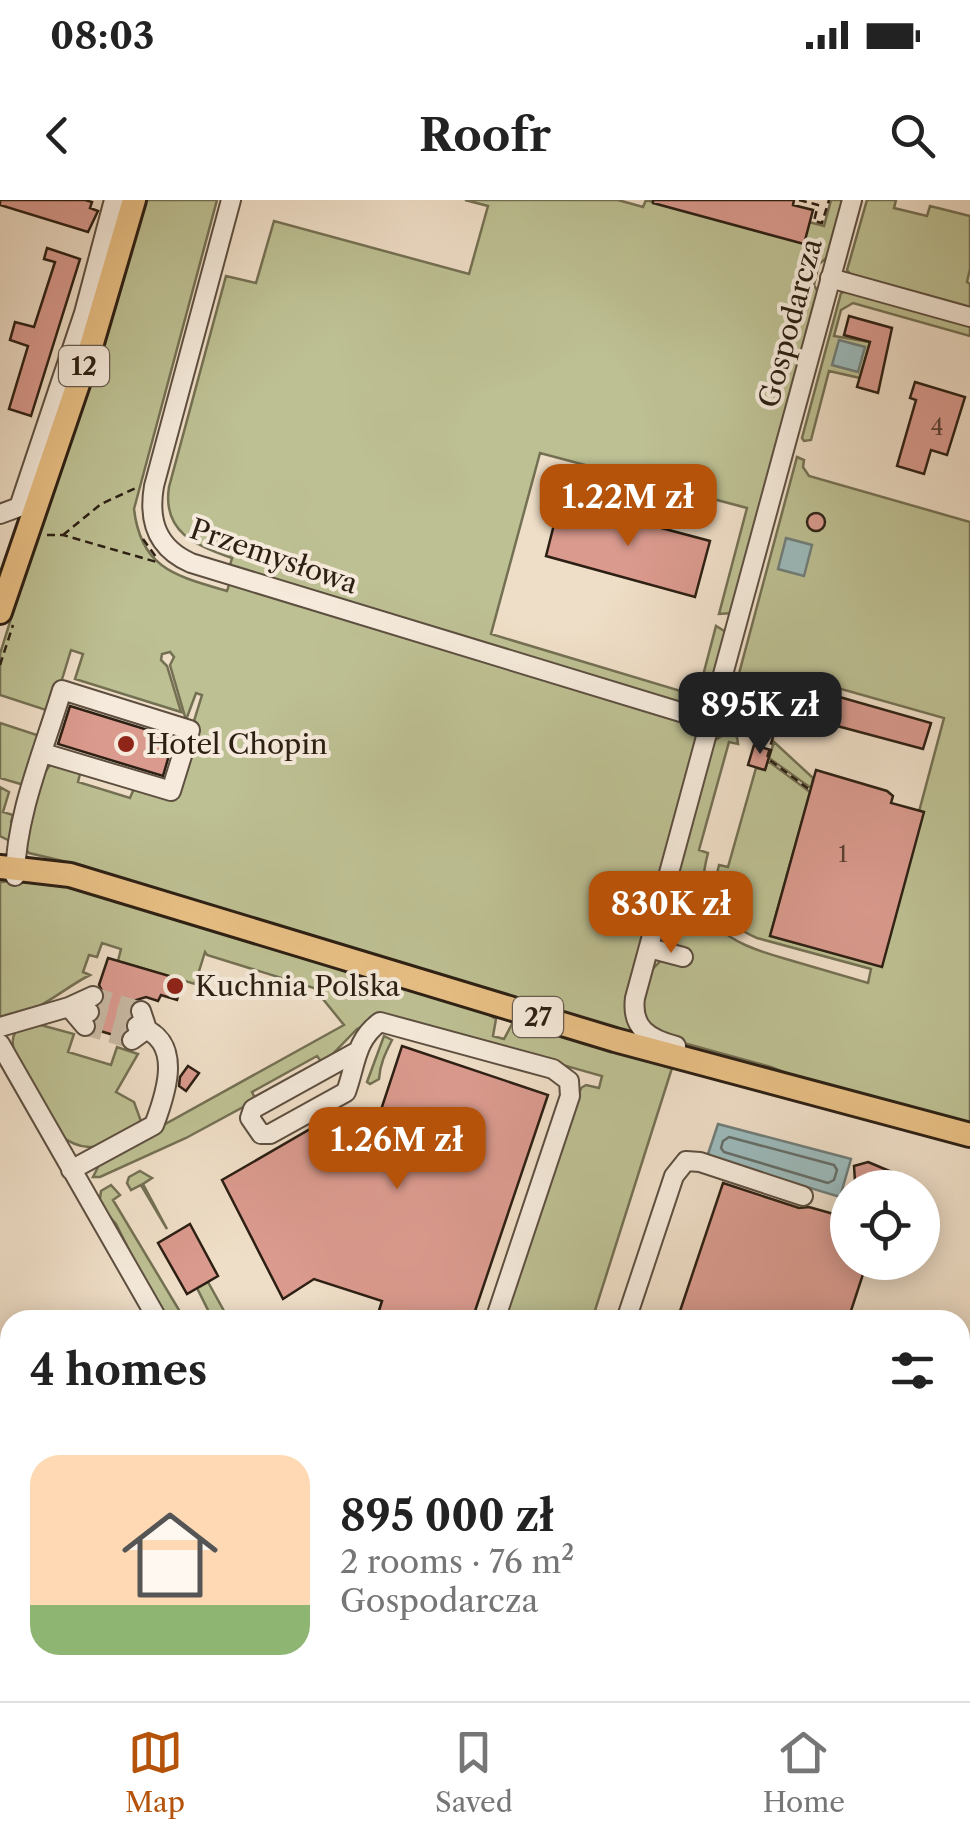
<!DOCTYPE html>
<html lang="en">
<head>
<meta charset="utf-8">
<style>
	body { margin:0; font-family:"Libre Caslon Text",serif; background:#f6f6f6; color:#222; height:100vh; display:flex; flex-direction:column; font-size:38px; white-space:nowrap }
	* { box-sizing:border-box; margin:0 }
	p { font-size:32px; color:#767676 }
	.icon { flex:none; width:55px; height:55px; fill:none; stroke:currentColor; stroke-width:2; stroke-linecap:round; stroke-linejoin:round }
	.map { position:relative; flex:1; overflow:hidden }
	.panel { position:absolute; left:0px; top:1110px; width:970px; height:392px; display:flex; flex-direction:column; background:#fff; border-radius:30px 30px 0 0; box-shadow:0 5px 25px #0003 }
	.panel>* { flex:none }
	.buttons { position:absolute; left:830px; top:970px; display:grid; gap:20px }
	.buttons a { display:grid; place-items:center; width:110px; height:110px; border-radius:50%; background:#fff; box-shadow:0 5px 25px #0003; font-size:50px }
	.price { position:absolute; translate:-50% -85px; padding:0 22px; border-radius:20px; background:#b45309; color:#fff; font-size:32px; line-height:65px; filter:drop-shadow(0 2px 5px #0008) }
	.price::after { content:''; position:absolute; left:50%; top:60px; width:30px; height:22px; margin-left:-15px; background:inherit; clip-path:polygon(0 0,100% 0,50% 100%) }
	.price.current { background:#222; color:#fff }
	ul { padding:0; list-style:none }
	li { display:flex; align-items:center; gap:30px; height:250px; padding:0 30px }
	li span { display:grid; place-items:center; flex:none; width:280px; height:200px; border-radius:30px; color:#555 }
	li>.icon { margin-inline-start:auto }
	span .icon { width:120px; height:120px; fill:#fffc; stroke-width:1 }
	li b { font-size:42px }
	h2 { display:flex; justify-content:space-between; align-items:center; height:120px; padding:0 30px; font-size:42px }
	.status { display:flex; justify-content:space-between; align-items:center; height:70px; padding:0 50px; background:#fff; direction:ltr }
	.status svg { height:28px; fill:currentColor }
	header { display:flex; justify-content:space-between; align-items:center; height:130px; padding:0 30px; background:#fff; font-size:45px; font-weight:700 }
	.tab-bar { display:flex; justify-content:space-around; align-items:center; height:140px; border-top:2px solid #e0e0e0; background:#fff; font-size:28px; color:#767676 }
	.tab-bar a { display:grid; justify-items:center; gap:5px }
	.tab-bar .current { color:#b45309 }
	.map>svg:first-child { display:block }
	.green { fill:#bdc093; stroke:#747053; stroke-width:2.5 }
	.water { fill:#9cbbbd; stroke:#6f7d79; stroke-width:2.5 }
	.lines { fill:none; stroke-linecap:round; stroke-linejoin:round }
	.shore { stroke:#646d68; stroke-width:2.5 }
	.building { fill:#da9a8e; stroke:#2c1f13; stroke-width:2.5 }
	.minor-tunnel { stroke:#c8b8a3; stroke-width:18; stroke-dasharray:18 9; stroke-linecap:butt }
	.minor-casing { stroke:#5d4f40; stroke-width:22 }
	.major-casing { stroke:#2c1f13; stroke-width:28 }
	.path { stroke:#2c1f13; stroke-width:2.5; stroke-dasharray:8 5; stroke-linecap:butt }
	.minor { stroke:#f5eadb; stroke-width:18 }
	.major { stroke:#e8bf84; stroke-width:22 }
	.poi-dot { fill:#8f2418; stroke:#f5eadb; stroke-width:4 }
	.labels { text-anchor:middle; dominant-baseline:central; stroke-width:8; stroke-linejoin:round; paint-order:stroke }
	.number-label { font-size:22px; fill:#583e32 }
	.shield { fill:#f5eadb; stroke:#685c4f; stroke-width:2.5 }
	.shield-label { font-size:25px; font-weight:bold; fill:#2c1f13 }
	.street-label { font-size:28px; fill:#2c1f13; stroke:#f5eadb }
	.poi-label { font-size:28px; fill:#2c1f13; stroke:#f5eadb; text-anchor:start }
</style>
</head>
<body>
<div class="status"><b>08:03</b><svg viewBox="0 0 49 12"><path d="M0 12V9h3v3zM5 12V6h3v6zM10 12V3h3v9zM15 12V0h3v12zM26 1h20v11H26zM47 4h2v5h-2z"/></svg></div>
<header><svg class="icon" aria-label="back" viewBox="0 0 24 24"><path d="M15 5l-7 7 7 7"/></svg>Roofr<svg class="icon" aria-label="search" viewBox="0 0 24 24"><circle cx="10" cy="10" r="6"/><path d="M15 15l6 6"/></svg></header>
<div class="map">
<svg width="970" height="1501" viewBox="0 0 970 1501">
	<rect width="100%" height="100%" fill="#efdec7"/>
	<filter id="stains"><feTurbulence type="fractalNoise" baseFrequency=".002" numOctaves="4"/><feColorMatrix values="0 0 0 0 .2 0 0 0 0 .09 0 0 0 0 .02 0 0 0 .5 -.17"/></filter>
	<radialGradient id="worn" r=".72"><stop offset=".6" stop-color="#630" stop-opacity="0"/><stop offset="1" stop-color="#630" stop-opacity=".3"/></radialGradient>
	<path class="green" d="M141,0H217L134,309C141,369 176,376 227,391L230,382L690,523L699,534L632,829L637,839L129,684L84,666L29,653L23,647L43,575L50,565L81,570L78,582L130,598L135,586L170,597L194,531V521L202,495L196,493L186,520L170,465L174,457L170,452L162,454L161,460L167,466L181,512L75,479L83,454L71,450L52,512L0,495V454Z
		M465,0H618L643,7L646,0L803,43L809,22L824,26L831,0H846L830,55L819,64L814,85L819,94L733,413L719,414L747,308L540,253L491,434L687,493L700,487L716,426L726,432L706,503L690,507L229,369L232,358C196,346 162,332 169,287L226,76L256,83L274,21L469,74L488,6Z
		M867,0H896L894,8L927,16L930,6L970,16V69L967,82L970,84V110L851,75L847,70Z
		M850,90L970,122V136L853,103L841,110L834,136L870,142L860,178L829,171L811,240L804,241L802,238L841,93Z
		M797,257L804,260L803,267L809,276L970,322V928L823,888L771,867L658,836L647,828C643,809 640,788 652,770C657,762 669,756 676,747L668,740L664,724L712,542L728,532L737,537L738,544L729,542L699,650L708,653C689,724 726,742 786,759C813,767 840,775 868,783L871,769L757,738C725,725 709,698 719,665L728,667L756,568L765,570L768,561L810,592L770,736L878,765L944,518L813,481C803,510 805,537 765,526C751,523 739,521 729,511Z
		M0,523L43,537L27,586L0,578Z
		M774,542L813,578L811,588L769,558Z
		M0,587L9,592L3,612L13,615L11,622L15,625L12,642L0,636Z
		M51,679L477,808L496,819L493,836L504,839L512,824H522L672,868L592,1120H503L581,888L586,885L599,888L602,876L386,815L357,829L323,864L317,856L252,892L256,900L186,938L100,977H93L101,961L113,953L344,825L314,788L207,755L205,752L195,784L118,761L121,749L102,743L97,757L89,755L83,772L90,775C63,788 32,819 0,818V682Z
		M37,824L74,834L68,852L111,865L117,847L138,854L116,892L134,902L142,924C110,940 91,961 59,934C48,915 2,852 15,833C19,826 29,826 37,824Z
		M384,836L392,840C385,854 380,864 379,879L370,884L367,882Z
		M140,971L152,978L143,984L167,1029L141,985L131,990L127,983L129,977Z
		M111,985L120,995L113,1000L185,1120H164L116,1024L99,1005L101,991Z
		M208,1082L229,1120H213L197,1088Z"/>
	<path class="water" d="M839,140L865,147L858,172L832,165Z
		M786,338L812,345L804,376L778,369Z
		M718,924L851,959L840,997L707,957Z"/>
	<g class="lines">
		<path class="shore" d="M729,937L834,965L837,970L834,980L828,983L724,952L721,948L723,941Z"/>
	</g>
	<path class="building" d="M0,0H85L92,2L90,8L98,11L88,32L0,5Z
		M653,0H794L793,5L813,10L804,44L653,3Z
		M47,48L80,59L31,216L9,209L28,146L10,140L15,122L34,127L55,62L44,59Z
		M849,116L892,128L878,193L857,187L870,142L844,135Z
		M915,182L965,197L947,255L931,250L924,274L897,266L916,200L910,198Z
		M560,301L710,341L695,397L546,356Z
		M807 322a9 9 0 1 1 18 0a9 9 0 1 1-18 0Z
		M822,492L931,523L923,549L815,520Z
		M70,506L174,538L163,576L58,544Z
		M754,545L771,550L765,570L748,565Z
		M816,570L887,591L893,596L891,603L924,612L882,767L770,736Z
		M108,758L183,780L177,800L161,795L158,801L146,797L136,800L129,808L130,816L120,837L97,830L100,806L105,796L99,785Z
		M402,846L548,895L472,1120H376L382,1101L314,1079L283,1099L222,980L324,921L333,936L381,910Z
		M188,866L199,873L186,891L179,886L180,877Z
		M868,962L899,975L895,988L862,985L855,981L854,966Z
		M723,983L799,1008L809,1007L848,1018V1062H867L848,1120H677Z
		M190,1024L218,1076L187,1094L158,1043Z"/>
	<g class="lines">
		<path class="minor-tunnel" d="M93,796L141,811
			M89,812L137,826
			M85,826L132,840"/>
		<defs>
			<path id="minor" d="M231,0L154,286C148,321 157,348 191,363L710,521
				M830,78L970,117
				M0,314L19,307L84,113L114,0
				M15,676C16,614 44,550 62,490L190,530L171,591L43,553
				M649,748L683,757
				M85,826L69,807L93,796
				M0,827L69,807L89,812
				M132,840L147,829L141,811
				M0,844L158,1120
				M676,846C649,839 631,828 635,798L852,0
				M356,852L253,909L250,918L261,934H270L346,892C356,865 355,840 380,822L553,869L569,881L570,896L495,1120
				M71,970L154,925C167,891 184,839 137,826
				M626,1120L674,976L686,961L700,962L803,996
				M960,1409L970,1377
				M518,1492L525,1501
				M931,1501L933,1492"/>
			<path id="major" d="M0,412L92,143L134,0
				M0,667L70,675L615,840L970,935"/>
		</defs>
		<use href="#minor" class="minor-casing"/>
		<use href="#major" class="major-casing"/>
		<path class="path" d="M799,0L818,5L814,21L822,23L829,0
			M47,335H63L160,363
			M63,335L101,304L138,287
			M143,339L156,357
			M0,465L13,425
			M773,537L767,558L810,590
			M259,1501L262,1492"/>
		<use href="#minor" class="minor"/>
		<use href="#major" class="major"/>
	</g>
	<g class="poi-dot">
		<circle cx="126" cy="544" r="10"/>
		<circle cx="175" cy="786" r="10"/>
	</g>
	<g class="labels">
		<g class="number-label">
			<text x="937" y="227">4</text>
			<text x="843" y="654">1</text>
		</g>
		<g class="shield">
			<rect x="59" y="146" width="50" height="40" rx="8"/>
			<rect x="513" y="797" width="50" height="40" rx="8"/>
		</g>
		<g class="shield-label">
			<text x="84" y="166">12</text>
			<text x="538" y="817">27</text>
		</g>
		<g class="street-label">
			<text transform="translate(790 123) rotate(-75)">Gospodarcza</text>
			<text transform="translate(274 356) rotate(19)">Przemysłowa</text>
		</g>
		<g class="poi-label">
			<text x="146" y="544">Hotel Chopin</text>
			<text x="195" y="786">Kuchnia Polska</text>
		</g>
	</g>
	<rect width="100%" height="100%" filter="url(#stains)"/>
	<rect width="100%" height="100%" fill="url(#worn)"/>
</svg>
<div class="buttons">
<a><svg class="icon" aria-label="locate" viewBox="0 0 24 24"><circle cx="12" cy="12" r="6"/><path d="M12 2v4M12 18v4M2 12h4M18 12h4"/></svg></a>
</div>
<b class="price" style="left:628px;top:349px">1.22M zł</b>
<b class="price current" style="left:760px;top:557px">895K zł</b>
<b class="price" style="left:671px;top:756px">830K zł</b>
<b class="price" style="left:397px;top:992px">1.26M zł</b>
<section class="panel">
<h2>4 homes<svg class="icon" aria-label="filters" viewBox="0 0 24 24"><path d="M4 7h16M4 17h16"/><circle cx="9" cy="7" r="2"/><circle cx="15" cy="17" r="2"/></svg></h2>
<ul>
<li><span style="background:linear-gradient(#ffd9b3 75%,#8fb573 0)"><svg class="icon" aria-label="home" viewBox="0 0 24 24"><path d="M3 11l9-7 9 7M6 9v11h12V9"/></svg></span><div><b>895 000 zł</b><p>2 rooms · 76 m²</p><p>Gospodarcza</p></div></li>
</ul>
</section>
</div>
<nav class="tab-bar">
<a class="current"><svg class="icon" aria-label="map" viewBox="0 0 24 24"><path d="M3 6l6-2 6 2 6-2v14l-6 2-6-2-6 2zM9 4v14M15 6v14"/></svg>Map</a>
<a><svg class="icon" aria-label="saved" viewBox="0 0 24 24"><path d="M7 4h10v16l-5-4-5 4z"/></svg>Saved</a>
<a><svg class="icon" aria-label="home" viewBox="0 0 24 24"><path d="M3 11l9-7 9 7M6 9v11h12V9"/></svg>Home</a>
</nav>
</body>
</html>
